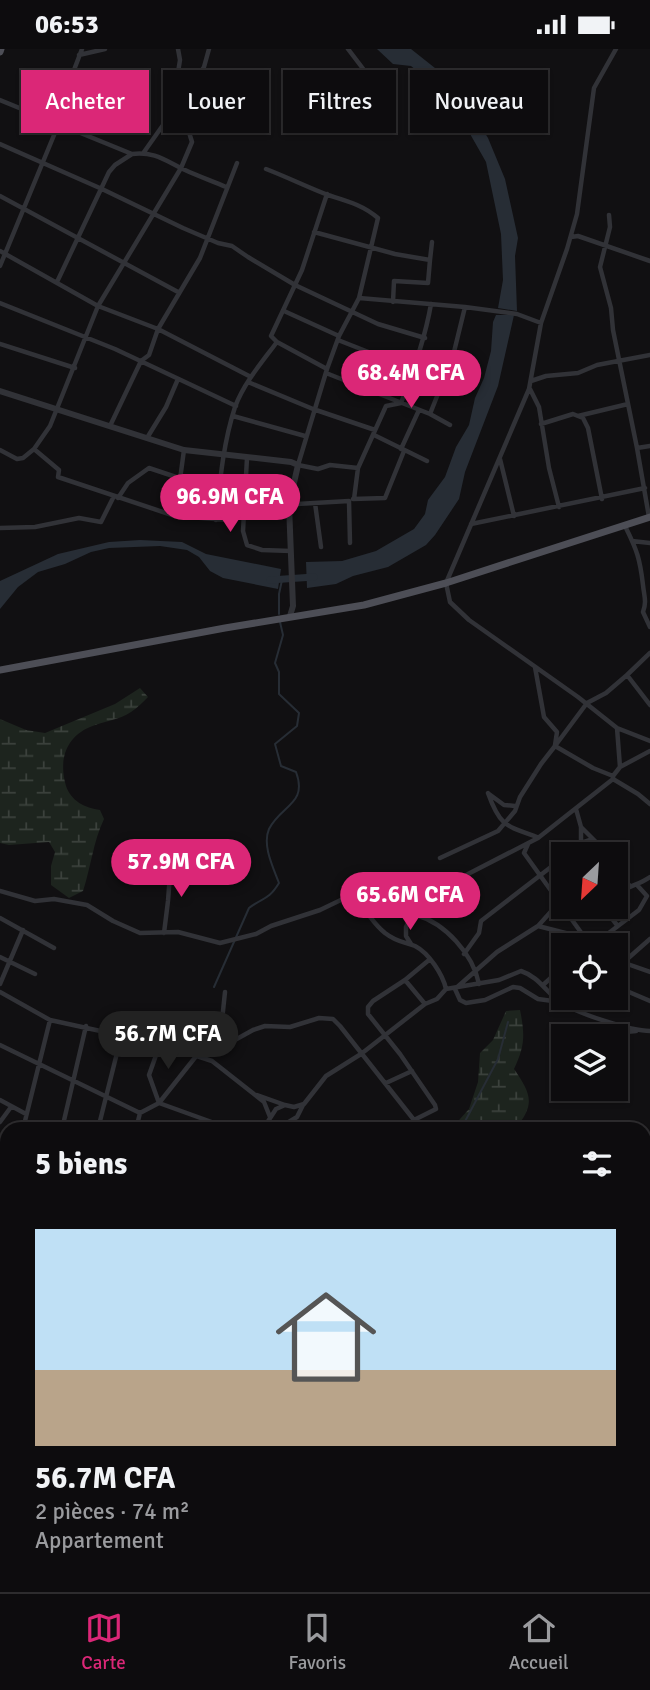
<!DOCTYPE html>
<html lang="fr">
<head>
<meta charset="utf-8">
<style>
	body { margin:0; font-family:Signika,sans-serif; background:#1b1a1c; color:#f1f3f6; height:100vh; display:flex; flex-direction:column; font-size:26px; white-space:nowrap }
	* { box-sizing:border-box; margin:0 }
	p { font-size:23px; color:#9a9b9e }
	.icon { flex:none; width:38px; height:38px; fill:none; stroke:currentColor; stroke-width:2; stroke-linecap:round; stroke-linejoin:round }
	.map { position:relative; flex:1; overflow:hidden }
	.drawer { position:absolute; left:0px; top:1073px; width:651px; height:471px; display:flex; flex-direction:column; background:#0d0c0e; border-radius:21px 21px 0 0; box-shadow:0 2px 5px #0004,0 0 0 2px #2d2c2e }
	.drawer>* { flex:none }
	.top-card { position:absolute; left:21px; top:21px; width:609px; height:63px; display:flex; gap:14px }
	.needle { width:46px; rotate:205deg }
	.buttons { position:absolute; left:551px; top:793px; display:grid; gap:14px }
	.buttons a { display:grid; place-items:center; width:77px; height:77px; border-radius:0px; background:#0d0c0e; box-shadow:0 2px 5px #0004,0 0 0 2px #2d2c2e; font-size:35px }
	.price { position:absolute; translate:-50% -60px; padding:0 16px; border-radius:24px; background:#db2777; color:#fff; font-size:23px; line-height:46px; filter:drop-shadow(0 2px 4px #0008) }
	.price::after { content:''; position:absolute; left:50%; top:42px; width:21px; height:16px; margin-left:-10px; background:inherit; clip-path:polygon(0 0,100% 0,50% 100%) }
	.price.on { background:#222; color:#fff }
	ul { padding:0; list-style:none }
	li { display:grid; align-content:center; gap:14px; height:371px; padding:0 35px }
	li span { display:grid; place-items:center; height:217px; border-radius:0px; color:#555 }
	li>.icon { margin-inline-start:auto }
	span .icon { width:126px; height:126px; fill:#fffc; stroke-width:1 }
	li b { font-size:30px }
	h2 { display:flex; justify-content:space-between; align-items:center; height:84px; padding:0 35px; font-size:30px }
	.tag { padding:0 24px; border-radius:0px; background:#0d0c0e; box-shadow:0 2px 5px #0004,0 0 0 2px #2d2c2e; font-size:24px; line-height:63px }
	.tag.on { background:#db2777; color:#fff }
	.status { display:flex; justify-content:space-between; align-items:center; height:49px; padding:0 35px; background:#0d0c0e; direction:ltr }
	.status svg { height:19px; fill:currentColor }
	.tab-bar { display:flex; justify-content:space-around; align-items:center; height:98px; border-top:2px solid #2d2c2e; background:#0d0c0e; font-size:19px; color:#9a9b9e }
	.tab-bar a { display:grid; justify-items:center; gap:4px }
	.tab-bar .on { color:#db2777 }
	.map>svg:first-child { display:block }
	.wetland { fill:url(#wetland-marsh) }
	.water { fill:#272d35 }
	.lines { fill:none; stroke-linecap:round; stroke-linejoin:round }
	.stream { stroke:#272d35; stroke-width:2 }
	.river { stroke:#272d35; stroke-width:7 }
	.minor { stroke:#313237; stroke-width:4.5 }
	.tertiary { stroke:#313237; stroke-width:6 }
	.secondary { stroke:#3f4047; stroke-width:6 }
	.primary { stroke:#4d4e56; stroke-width:7 }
</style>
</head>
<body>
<div class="status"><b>06:53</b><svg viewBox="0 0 49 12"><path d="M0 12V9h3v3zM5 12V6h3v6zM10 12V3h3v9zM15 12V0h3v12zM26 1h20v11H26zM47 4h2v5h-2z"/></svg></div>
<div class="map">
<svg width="650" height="1543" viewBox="0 0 650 1543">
	<defs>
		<pattern id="wetland-marsh" width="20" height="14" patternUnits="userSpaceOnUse" patternTransform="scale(1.75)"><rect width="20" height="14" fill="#1d241e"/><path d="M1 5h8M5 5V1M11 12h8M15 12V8" fill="none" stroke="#3b413c"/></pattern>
	</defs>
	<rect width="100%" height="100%" fill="#111012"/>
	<path class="wetland" d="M140,639L148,648C143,653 137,659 131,663C119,671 104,672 90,678C64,689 59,713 66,737C71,752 85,759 100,761L104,770C93,793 91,818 83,842L69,849L51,836V817L55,803L49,793L9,796L0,794V670L26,681L45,684L115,655Z
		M520,961C525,986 525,997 514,1020C531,1045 536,1055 515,1080H451L469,1060L478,1033L480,1004L493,991L506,962Z"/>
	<path class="water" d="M377,0H411L440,23L457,38L488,89L505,130L518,189L515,207L517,262L498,259L503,231L501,185L486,113L453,55L442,43L411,17L393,15Z
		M496,266H514L498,337L465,423L459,450L435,486L426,496L388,518L353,527L336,535L307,539L306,513L342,512L376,502L414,480L425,465L428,451L445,428L456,398L469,376L475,349L484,329L491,302L493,273Z
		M140,491L182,493L206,505L281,520L278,540L223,529L210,522L199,508L187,501L160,497L109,499L91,503L65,515L38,523L18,538L0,560V532L58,505L109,493Z"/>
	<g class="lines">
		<path class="stream" d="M279,565V545L282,531
			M214,938L249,859C263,848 268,852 279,834C273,818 262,796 269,780C281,756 308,755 296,723L281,717L275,695L297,677L299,664L279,645V623L275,614L283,586L280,573
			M461,1080L498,1010L508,973
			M346,1543L350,1536"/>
		<path class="river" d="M270,531L314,528"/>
		<path class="minor" d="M348,0L383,46
			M616,0L594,39L577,165L567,200L541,274L529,340L446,534L450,553L469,571L578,648L617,679L650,692
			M79,6L105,0
			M0,51L132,105C154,102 166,112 185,121C198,127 212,132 226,138
			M0,95L102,140L183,179L218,194L232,197L248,208L295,236L378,275L425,289
			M144,103L204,18L209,0
			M266,120C287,128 307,138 328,146C347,152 363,156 378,169L359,249L339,287L327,320L298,416L318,420L330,416L358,419
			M0,147L178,243
			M609,166L610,178L600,218L611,259L613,281L637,399L649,468
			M314,183L395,205L430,211L428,234L394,232L393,253
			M571,188L578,187L650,212
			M0,202L98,257L158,280L251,328
			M430,211L432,193
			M0,217L59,74L66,42L82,0
			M57,233L109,123L115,116L132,105
			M359,249L465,258L453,307L430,365
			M0,254L115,300L236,357
			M465,258L517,265L541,274
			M284,262L339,287
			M338,291L414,321
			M0,295L75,319
			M327,320L277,293L271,287L302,221L327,145
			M326,324L430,365L450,376
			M531,332L546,327L578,324L597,316L650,306
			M248,333L313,360L375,381
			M530,340L539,358L549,419L559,458
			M233,367L305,387
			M578,367L628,355
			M541,375L573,365L583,369L588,379L602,450
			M110,377L141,312L149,306L158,280L200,209L237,114
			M374,386L427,412
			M147,389L166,358L178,330
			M637,399L650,397
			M34,400L59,421L58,428L175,467L228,471L238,467L245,458L349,452L350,494
			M401,400L419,361
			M0,401L17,410L23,409L34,400L50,377L98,257L181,119L192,93L188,80L178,62L174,48L180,11L178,0
			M247,409L243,482L247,496L262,501L291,502
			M500,410L514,467
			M118,449L128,434L149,419L179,429
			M353,450L385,449L404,402
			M354,450L358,419L386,357L401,354C414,321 425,290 431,255
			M315,454L321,498
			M175,467L184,401
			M216,471C220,432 223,395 235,358C244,334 262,313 277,293
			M471,475L645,439
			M625,477C637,501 640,510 643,536C644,547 647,552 643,563L650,578
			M0,479L35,478L79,469L101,473L114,447
			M632,492L650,494
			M650,604L627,626L650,656
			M535,618L544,668L557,683L555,696
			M617,679L620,718
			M555,697L587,654L606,644L627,626
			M613,727L620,718L650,702
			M488,744C500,778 507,777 537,788
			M489,745L504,756L515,757
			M576,760L581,778L608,805
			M581,794V778
			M528,795L524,804L585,889L593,896
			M568,805L581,794L593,790
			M440,809L498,782L515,762L520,748L541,715L555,697L593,719L613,727V730L638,745L650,755
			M616,822L630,837
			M377,826L410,870
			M0,842L35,852L54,850L87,856L113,872L140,884L178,883L220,894L256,885L271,877L320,861L345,849C370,859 367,869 385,884C398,894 403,892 415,897C429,904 443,926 446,940
			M616,846C627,837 639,836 650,828
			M603,858L617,876
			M416,866C445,874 473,905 479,935
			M0,869L54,899
			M538,877L585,889L603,887
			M164,884L168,852L171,812
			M411,895L406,887V878L410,870L436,849L468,825L538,789L613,730
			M593,896L639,861L647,847L637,836
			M464,905L479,884L481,872L564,808
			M0,908L35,925
			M616,911L650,923
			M625,912L650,890
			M616,930L629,943L650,952
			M405,931L429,911
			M0,935L23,881
			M543,936L564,917
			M0,943L50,971L160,995L212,1012L264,1053L270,1068
			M560,953L538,950L520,939L513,938L485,951L466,954L460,951L455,940L497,903L538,877L564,848
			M568,956L575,948
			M606,973L626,983L636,982
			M0,996L140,1064
			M219,1000L225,943
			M386,1034L412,1022
			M257,1046L285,1056
			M0,1051L26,1065
			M159,1054L197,1006L215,1002L253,981L265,977L290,978L319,969L333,970L340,977L414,1071L436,1060L435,1056L400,1005L368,965V958L373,952L405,931L425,955
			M159,1054L149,1026L160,995
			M0,1073L11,1058
			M23,1080L50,971
			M62,1080L86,977
			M98,1080L121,988
			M136,1080L140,1064L159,1054L231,1080
			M263,1080L276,1060L285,1056L294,1058L304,1055L326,1027L361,1005L425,955L437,950L446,940L499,931L521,922C539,928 545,942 560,953C576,964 631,982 650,982
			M277,1080L297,1068L303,1056
			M0,1117L7,1118
			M0,1228L7,1231
			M644,1228L650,1220
			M644,1247L650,1253
			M0,1307L7,1299
			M146,1543L147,1536"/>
		<path class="tertiary" d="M0,342L184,401L291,413L298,416L289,456L293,557L290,567"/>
		<path class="secondary" d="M0,1340L7,1344
			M203,1536L207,1543"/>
		<path class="primary" d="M0,3L1,0
			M0,621L225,579L364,556L446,534L650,468"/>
	</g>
</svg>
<div class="buttons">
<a><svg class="needle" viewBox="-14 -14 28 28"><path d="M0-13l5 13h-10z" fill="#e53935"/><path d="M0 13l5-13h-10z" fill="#9a9b9e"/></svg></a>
<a><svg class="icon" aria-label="locate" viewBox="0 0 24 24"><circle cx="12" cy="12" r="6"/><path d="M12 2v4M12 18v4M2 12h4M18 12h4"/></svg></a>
<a><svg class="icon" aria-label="layers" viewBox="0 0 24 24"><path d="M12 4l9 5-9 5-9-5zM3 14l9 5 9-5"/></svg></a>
</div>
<b class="price" style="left:411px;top:361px">68.4M CFA</b>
<b class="price" style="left:230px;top:485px">96.9M CFA</b>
<b class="price" style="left:181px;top:850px">57.9M CFA</b>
<b class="price" style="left:410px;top:883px">65.6M CFA</b>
<b class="price on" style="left:168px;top:1022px">56.7M CFA</b>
<div class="top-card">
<a class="tag on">Acheter</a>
<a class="tag">Louer</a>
<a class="tag">Filtres</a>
<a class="tag">Nouveau</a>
</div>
<section class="drawer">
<h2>5 biens<svg class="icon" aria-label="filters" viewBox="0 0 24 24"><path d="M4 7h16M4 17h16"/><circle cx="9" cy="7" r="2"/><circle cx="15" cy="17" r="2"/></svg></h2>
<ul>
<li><span style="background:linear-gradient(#bfe0f5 65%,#b9a48a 0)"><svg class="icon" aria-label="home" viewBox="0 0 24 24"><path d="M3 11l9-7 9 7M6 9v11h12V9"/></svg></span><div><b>56.7M CFA</b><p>2 pièces · 74 m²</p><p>Appartement</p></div></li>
</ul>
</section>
</div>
<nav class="tab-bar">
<a class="on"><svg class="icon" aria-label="map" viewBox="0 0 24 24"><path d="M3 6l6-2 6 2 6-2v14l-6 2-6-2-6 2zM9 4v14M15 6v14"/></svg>Carte</a>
<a><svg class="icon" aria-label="saved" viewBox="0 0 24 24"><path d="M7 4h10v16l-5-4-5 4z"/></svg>Favoris</a>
<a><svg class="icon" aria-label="home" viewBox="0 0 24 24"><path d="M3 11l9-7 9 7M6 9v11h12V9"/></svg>Accueil</a>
</nav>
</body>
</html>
